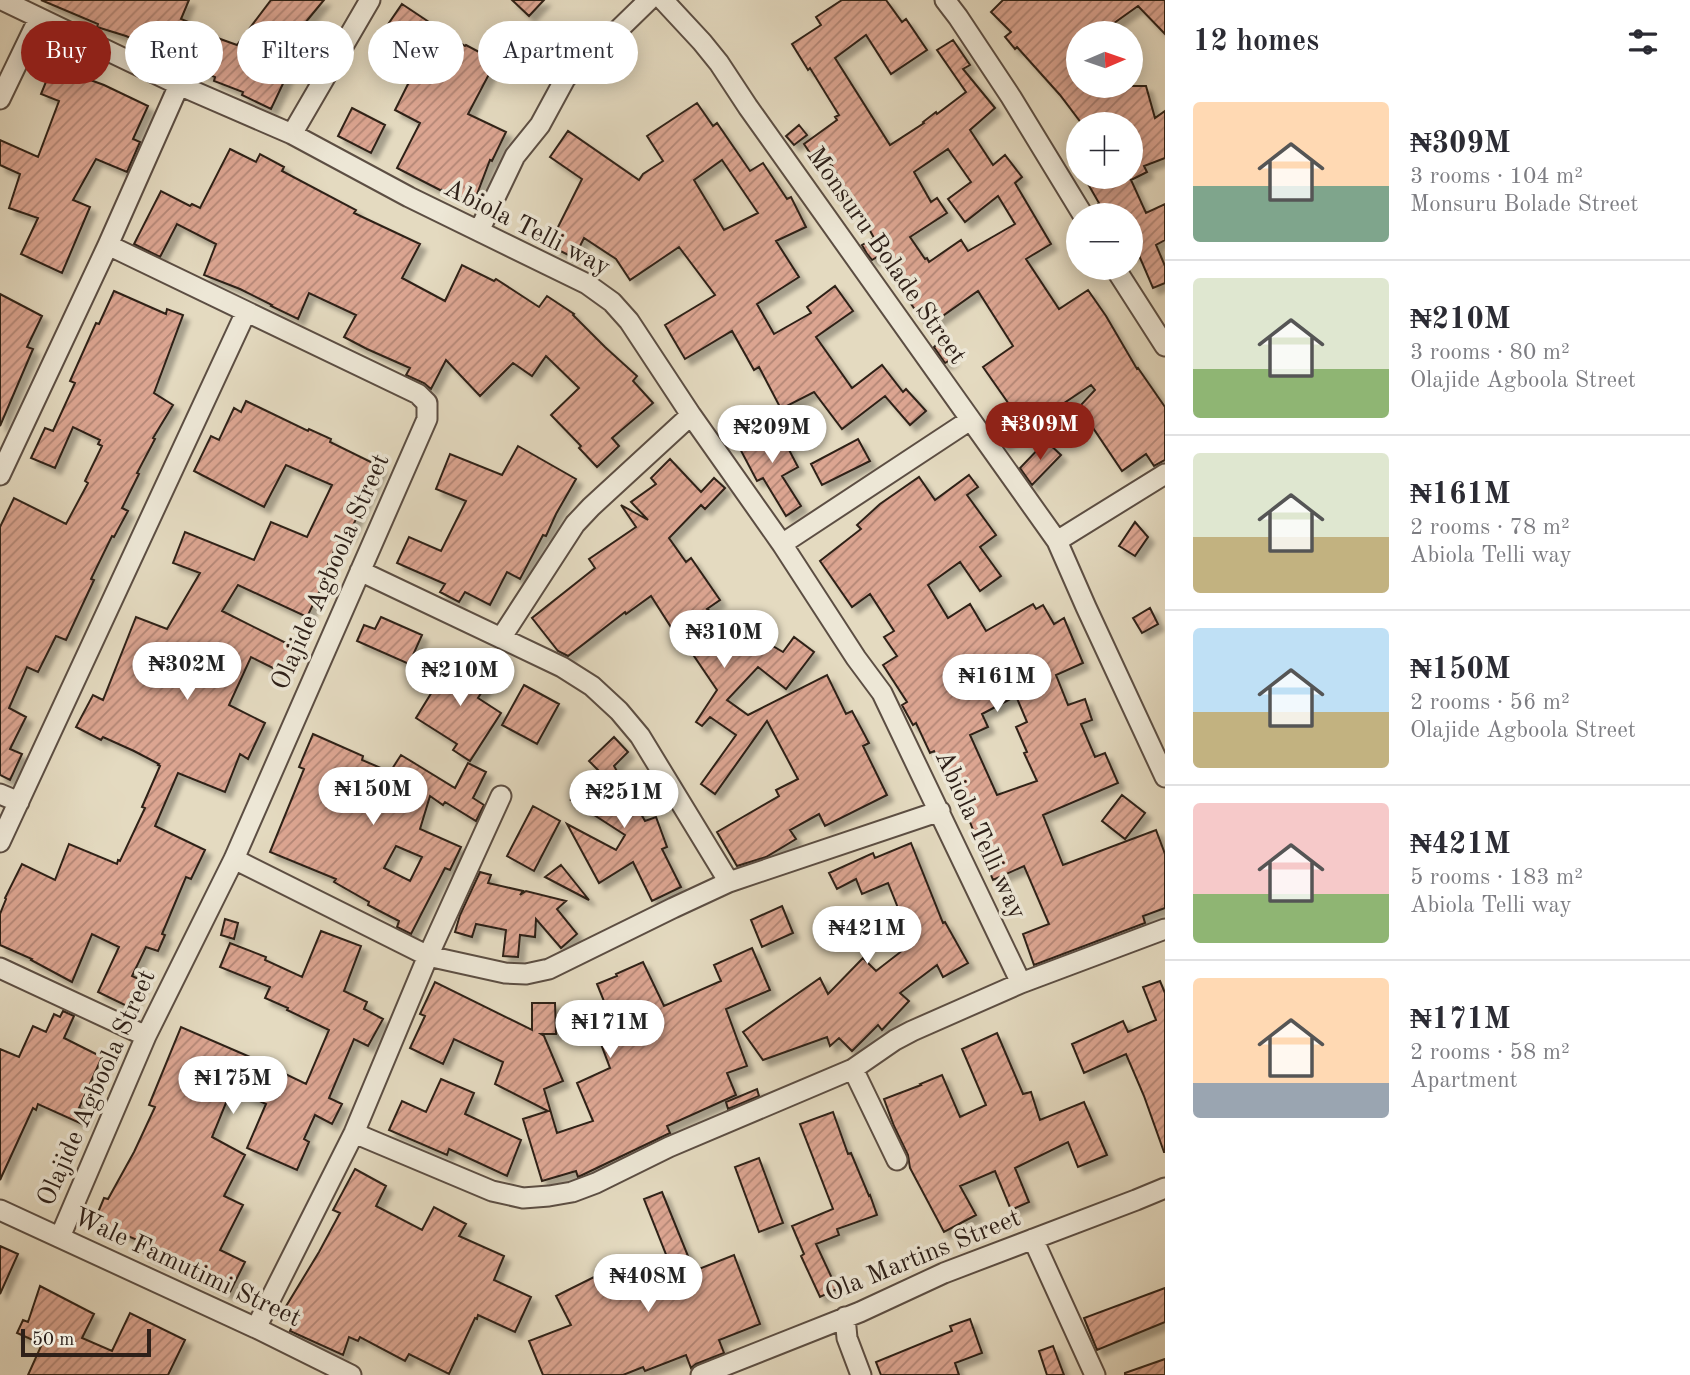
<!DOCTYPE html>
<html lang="en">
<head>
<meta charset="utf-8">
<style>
	body { margin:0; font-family:"Old Standard TT",serif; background:#f2f2f3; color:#2b2b33; height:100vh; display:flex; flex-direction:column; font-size:26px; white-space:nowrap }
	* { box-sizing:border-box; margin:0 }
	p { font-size:23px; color:#7c7c81 }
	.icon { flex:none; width:38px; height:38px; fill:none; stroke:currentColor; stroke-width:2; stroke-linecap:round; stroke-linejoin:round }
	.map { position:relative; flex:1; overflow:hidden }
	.details { display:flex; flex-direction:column; background:#fff; width:525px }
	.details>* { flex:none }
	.banner { position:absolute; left:21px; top:21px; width:665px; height:63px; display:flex; gap:14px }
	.needle { width:46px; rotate:88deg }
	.buttons { position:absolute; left:1066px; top:21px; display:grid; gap:14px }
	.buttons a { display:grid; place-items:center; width:77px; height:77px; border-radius:50%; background:#fff; box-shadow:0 4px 18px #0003; font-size:35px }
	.scale { position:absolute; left:21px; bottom:18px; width:130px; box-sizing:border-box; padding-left:7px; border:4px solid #2e2019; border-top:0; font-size:19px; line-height:24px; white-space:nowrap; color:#2e2019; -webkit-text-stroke:5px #ede7d6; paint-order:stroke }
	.price { position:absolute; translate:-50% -60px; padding:0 16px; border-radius:24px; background:#fff; color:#222; font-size:23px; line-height:46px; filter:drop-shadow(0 2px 4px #0008) }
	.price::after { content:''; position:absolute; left:50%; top:42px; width:21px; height:16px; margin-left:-10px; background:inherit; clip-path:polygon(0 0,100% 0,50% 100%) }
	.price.on { background:#8f2418; color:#fff }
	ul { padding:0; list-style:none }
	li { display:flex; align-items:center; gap:21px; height:175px; padding:0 28px }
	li+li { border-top:2px solid #e1e1e2 }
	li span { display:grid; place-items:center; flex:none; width:196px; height:140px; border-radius:7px; color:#555 }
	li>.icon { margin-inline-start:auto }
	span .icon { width:84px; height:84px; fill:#fffc; stroke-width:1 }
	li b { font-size:30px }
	h2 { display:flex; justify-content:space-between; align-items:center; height:84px; padding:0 28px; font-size:30px }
	.tag { padding:0 24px; border-radius:32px; background:#fff; box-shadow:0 4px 18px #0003; font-size:24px; line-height:63px }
	.tag.on { background:#8f2418; color:#fff }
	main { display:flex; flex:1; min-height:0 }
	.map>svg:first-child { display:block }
	.building { fill:url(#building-hatch); stroke:#2e2019; stroke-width:2; fill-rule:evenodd; filter:url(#shadow) }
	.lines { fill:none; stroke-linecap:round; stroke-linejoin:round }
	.minor-casing { stroke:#5c4e43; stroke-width:23 }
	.minor { stroke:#ede7d6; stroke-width:19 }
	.labels { text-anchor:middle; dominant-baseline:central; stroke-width:7; stroke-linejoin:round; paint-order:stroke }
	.street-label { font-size:26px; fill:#2e2019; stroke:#ede7d6 }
</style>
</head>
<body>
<main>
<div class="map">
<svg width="1165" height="1375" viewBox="0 0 1165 1375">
	<defs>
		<pattern id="building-hatch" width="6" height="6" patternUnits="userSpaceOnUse" patternTransform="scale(1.75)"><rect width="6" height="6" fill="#dca591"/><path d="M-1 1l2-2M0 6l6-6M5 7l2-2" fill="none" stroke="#b38676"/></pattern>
		<filter id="shadow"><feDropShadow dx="6" dy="6" stdDeviation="2" flood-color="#0004"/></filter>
	</defs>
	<rect width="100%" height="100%" fill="#e4dac0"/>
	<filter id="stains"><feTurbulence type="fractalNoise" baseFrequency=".00286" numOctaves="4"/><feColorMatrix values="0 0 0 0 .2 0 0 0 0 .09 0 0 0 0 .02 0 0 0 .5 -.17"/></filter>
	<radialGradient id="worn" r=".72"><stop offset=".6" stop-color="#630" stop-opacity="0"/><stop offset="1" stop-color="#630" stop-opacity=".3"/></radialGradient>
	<path class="building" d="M41,0H189L181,19L213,32L212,36L237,45L271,0H324L300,29L308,36L283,69L289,71L271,109L242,95L243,92L214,81L215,77L174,61L176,58L126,36L97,27L98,24Z
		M512,0H544L529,16Z
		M842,0H886L902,22L906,19L927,50L891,74L866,35L835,58L890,145L924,123L923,122L936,112L937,114L966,92L937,50L953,40L970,65L963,69L995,108L970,130L993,165L1005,155L1022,177L1015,183L1051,244L1026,259L1059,309L1088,290L1106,316L1137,369L1138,368L1165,407V460L1154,466L1146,454L1122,471L1079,407L1095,390L1091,385L1003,444L988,423L1011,407L983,367L1013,346L978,291L927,327L907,298L910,297L897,276L900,275L885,252L872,260L867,254L862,245L874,238L863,218L831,164L822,171L804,144L837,120L835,117L839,115L810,68L808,70L792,44L821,25L816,17ZM948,149L971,182L948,199L965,222L998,196L1015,224L968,251L961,240L929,262L927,258L925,259L910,237L947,213L937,198L931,202L914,172Z
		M1003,0H1165V34L1138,6L1100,33H1078V86H1146L1155,118L1165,111V158L1144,166L1147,172L1131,180L1146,213L1165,204V240L1156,245L1165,266V283L1153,288L1138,253L1134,255L1130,247V215H1103L1098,204L1099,203L1084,177H1129L1130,180V124H1082L1060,95L1017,47L1015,49L1005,37L1011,32L991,12Z
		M402,4L465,46L466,45L496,61L468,114L506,132L492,161L490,160L474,202L442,190V191L397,168L420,123L395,110L419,62L380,36Z
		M54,62L75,70L74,74L104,85L148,106L133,139L140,142L127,172L96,159L73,200L90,207L62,273L21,254L38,218L9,208L20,174L0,165V140L38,157L59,101L41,94Z
		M697,103L713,126L717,123L750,171L763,163L787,199L791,197L806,227L776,241L799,277L757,304L774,334L811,313L807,307L835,286L853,311L816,337L852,388L882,365L903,392L906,389L926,411L910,425L885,396L842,429L814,392L781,409L759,367L754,370L732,331L685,359L665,325L715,295L679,247L630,280L616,259L584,238L574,258L549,245L582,179L550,157L568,131L639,180L643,174L663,161L647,136ZM722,160L758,213L724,230L694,180Z
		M352,108L385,125L371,153L338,136Z
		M799,125L807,135L794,145L786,136Z
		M230,149L256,162L260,154L284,167L282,171L356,210L354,213L420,244L402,278L445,301L462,265L494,281L496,279L539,307L547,296L574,314L573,315L605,347L637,376L633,381L653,403L612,438L619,446L597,467L579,448L581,446L551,415L579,388L546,356L532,376L513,363L480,396L446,360L431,389L424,383L406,375L410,368L367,349L344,337L356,315L309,293L298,319L271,306L272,305L240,289L204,275L216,244L177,224L160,257L134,244L161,191L190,206L192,204L200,208Z
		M114,291L166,314L167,309L183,315L154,393L173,405L153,438L155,439L137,473L139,474L122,508L128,511L114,537L112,536L91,579L94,580L66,640L56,636L38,672L27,667L9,708L26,717L10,749L22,754L10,780L0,775V527L14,498L66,524L88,483L85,481L102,446L98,444L100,440L73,427L55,468L31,458L45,428L53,431L75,383L70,381L96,323L99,324Z
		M0,294L42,316L27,347L33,349L0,426Z
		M939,342L952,359L945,363L934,347Z
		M246,401L308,431L309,429L331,439L330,442L381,467L347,538L341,535L318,587L321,588L307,617L238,585L222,611L294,647L281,672L251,657L229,705L265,723L248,759L240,754L225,792L178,773L155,826L205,850L191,879L186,877L162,934L165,935L158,951L146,947L132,976L143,981L131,1008L98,992L119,947L92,934L72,982L31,960L32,959L0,945V914L6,899L5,898L22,864L55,880L69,844L117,864L118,860L120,861L145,808L142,807L160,766L158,765L159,764L134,751L103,737L101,740L76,727L93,695L103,700L136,617L167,629L200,573L173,563L185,532L254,560L271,522L307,537L332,485L286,465L264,507L194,471L211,436L219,440L234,408L241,412Z
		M776,425L798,467L782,476L801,506L786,516L763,478L757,481L738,445Z
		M858,439L870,461L822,485L811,464Z
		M1046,441L1061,455L1032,485L1020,468Z
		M518,446L576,479L556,514L546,536L543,535L520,579L507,572L490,605L465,592L459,602L440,592L445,584L397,563L409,537L441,551L466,501L436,489L450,454L502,475Z
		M670,459L701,492L714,478L725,488L705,509L701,505L669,538L686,562L691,558L720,600L707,609L739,630L741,628L763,646L766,642L783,652L794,637L814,652L786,689L758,667L727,700L748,715L827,675L846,714L852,711L869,743L863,746L887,795L825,826L819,814L790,830L796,839L766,857L737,866L717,832L779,796L776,790L798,779L767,721L715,794L701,784L736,735L710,717L702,726L696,722L717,690L679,634L676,635L651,596L626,614L625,612L568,656L558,651L532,618L595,568L589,559L636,527L621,505L648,520L631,502L656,484L651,478Z
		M969,475L978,487L967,495L996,535L980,547L1001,576L980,591L960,562L928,585L948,618L970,604L986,631L1033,604L1036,609L1043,605L1054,624L1064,618L1083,663L1056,675L1068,705L1085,699L1092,720L1081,724L1095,757L1105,753L1118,783L1043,815L1063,865L1156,830L1165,854V908L1143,916L1145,923L1034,965L1023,934L1049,924L1024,866L993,880L958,792L953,794L934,751L930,753L916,723L913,725L902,705L907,702L883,665L897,656L884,637L894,631L870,594L852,607L820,561L861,529L857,525L880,504L919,477L935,500ZM1016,696L1027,722L1016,727L1027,752L1024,753L1037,781L997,795L970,735L988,727L982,714Z
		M1135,522L1148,537L1135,556L1119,546Z
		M1150,608L1158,624L1142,633L1133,618Z
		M381,617L422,635L409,664L357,641L364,625L375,629Z
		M454,656L490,679L478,698L501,713L470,761L453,750L457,744L416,718Z
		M524,685L559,704L537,744L502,725Z
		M313,734L363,756L362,760L390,772L401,755L455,788L468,763L486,772L473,798L484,805L476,821L445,802L443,805L430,796L420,829L461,847L450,870L445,868L411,934L397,927L399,921L368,905L369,902L334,882L336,879L270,852L304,769L299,767ZM396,846L422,857L410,881L384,868Z
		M614,737L628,752L614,766L645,821L656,817L667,847L662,849L681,887L652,901L633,862L599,883L567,824L616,850L625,835L571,800L607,779L589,761Z
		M1122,795L1145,813L1125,839L1102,821Z
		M533,806L560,821L534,871L507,856Z
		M911,843L943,923L945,922L968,963L943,977L937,965L900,993L909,1001L882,1030L878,1025L852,1051L839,1038L830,1046L827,1037L763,1060L743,1032L820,978L828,994L863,958L876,971L912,943L888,883L862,894L856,879L837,889L829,873L873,853L875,858Z
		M561,865L589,900L545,877Z
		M480,872L491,875L488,883L523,891L520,895L526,891L566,901L557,909L577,934L561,948L536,919L535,937L520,935L518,957L503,956L506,930L476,924L472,937L455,932L460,915Z
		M782,906L793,933L762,947L751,920Z
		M225,919L238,923L234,939L221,935Z
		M321,931L361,946L344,991L367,1002L364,1009L383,1019L368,1046L354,1039L329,1098L342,1104L332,1124L315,1115L304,1139L309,1142L297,1170L247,1148L266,1104L232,1088L212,1137L245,1155L224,1196L243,1205L220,1250L245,1262L229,1294L161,1259L160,1262L143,1253L147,1244L94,1222L104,1198L108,1199L134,1152L155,1107L149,1105L181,1027L250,1057L306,1084L329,1030L287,1010L288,1008L265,998L270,987L220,967L230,943L266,957L265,960L302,977Z
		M752,948L770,990L726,1009L747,1066L727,1073L736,1095L667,1126L670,1133L578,1177L576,1171L542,1181L523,1119L548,1111L495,1084L503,1062L454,1039L443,1064L410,1048L425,1016L420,1014L435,982L532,1030V1003H555L556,1034H541L544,1036L563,1081L544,1089L557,1133L593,1121L577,1083L610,1068L595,1028L612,1021L597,984L617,976L616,974L643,962L664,1006L721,981L714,965Z
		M1160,981L1165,993V1152H1164L1144,1096L1126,1054L1084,1073L1072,1044L1123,1021L1128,1032L1156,1020L1143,987Z
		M63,1011L74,1016L64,1038L102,1057L79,1108L87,1112L82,1124L38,1104L36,1110L33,1108L0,1180V1049L19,1057L33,1026L46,1032L54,1014L60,1017Z
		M997,1033L1023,1094L1031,1092L1040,1120L1084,1102L1107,1155L1078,1167L1068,1142L1015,1168L1029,1202L1011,1210L995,1171L960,1186L976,1215L944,1232L910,1168L908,1155L894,1126L884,1099L921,1085L920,1084L942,1075L960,1117L986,1105L962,1049Z
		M441,1079L474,1093L465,1114L521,1140L507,1176L449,1149L447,1155L389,1130L402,1101L426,1112Z
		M757,1089L759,1096L728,1109L726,1102Z
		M833,1112L848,1154L851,1153L869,1196L870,1195L877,1215L837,1229L839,1235L816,1244L837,1289L820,1297L801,1256L804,1254L792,1226L833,1209L800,1124Z
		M759,1158L783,1223L759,1232L735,1167Z
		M355,1169L386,1186L376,1206L422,1230L434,1207L466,1224L459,1236L504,1256L494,1280L531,1297L515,1332L478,1315L477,1319L475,1318L449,1374L409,1354L405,1361L360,1337L358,1341L349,1337L343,1355L290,1331L297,1315L285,1308L319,1252L340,1213L333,1210Z
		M662,1192L694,1271L734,1255L760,1324L719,1340L724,1353L696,1364L691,1368L686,1355L645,1371L643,1367L623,1375H543L529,1341L571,1325L556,1296L594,1277L596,1280L634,1260L648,1288L675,1277L644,1199Z
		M0,1246L18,1254L0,1294Z
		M40,1286L94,1314L82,1338L112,1351L130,1313L185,1340L168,1375H28L42,1344L17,1333L23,1320L28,1322Z
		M1165,1288V1322L1097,1350L1084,1318Z
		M970,1319L982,1353L955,1363L959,1375H881L876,1362L952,1331L950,1326Z
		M1053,1346L1064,1375H1047L1039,1351Z
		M1165,1359V1375H1125V1373Z"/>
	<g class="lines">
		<defs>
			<path id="minor" d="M2,0L179,85L292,134L409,197L587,284L612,302L629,321L691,415L782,544L856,658L882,693L1021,983
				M663,0L702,42L719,63L748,107L1057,541L1086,607L1165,777
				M945,0L958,17L1011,97L1083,215
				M0,99L39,18
				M292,134L370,0
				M479,231L515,156L540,125L565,79L586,55L613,35L649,0
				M1115,268L1165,346
				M0,475L108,245L179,85
				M1057,541L1165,474
				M782,544L970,420
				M360,571L562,667L592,686L619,711L640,736L729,882
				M501,638L575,524L591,507L691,415
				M0,794L19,802
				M0,842L246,312
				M234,859L428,956L505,973L526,974L549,969L673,908L729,882L940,811
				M0,968L146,1036
				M853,1069L897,1160
				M354,1133L492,1191L523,1198L549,1196L572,1192L596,1183L669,1147L853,1069L895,1040L912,1031L1021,983L1165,929
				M0,1210L256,1328L351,1375
				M60,1237L146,1036L234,859L427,419V403L418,394L108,245
				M1033,1239L1095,1375
				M845,1317L847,1338L861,1375
				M256,1328L354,1133L428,956L501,796
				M701,1375L860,1312L944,1273L1136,1200L1165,1188"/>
		</defs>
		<use href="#minor" class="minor-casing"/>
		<use href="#minor" class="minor"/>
	</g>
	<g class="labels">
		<g class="street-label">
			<text transform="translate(527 228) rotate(27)">Abiola Telli way</text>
			<text transform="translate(886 256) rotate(55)">Monsuru Bolade Street</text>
			<text transform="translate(331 572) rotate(-66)">Olajide Agboola Street</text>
			<text transform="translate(980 835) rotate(65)">Abiola Telli way</text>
			<text transform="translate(97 1088) rotate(-66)">Olajide Agboola Street</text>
			<text transform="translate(923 1256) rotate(-22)">Ola Martins Street</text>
			<text transform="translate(187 1268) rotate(25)">Wale Famutimi Street</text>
		</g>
	</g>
	<rect width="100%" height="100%" filter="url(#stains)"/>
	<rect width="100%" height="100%" fill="url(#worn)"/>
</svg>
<div class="buttons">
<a><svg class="needle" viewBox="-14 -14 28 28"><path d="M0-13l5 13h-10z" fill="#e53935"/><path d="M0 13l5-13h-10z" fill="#7c7c81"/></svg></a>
<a>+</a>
<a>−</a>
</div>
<div class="scale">50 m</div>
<b class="price on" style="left:1040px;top:462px">₦309M</b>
<b class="price" style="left:772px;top:465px">₦209M</b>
<b class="price" style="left:724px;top:670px">₦310M</b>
<b class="price" style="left:187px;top:702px">₦302M</b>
<b class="price" style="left:460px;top:708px">₦210M</b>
<b class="price" style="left:997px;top:714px">₦161M</b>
<b class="price" style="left:373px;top:827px">₦150M</b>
<b class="price" style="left:624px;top:830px">₦251M</b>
<b class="price" style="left:867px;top:966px">₦421M</b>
<b class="price" style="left:610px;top:1060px">₦171M</b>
<b class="price" style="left:233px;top:1116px">₦175M</b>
<b class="price" style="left:648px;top:1314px">₦408M</b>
<div class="banner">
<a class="tag on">Buy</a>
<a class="tag">Rent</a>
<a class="tag">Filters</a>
<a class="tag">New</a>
<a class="tag">Apartment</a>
</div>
</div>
<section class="details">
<h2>12 homes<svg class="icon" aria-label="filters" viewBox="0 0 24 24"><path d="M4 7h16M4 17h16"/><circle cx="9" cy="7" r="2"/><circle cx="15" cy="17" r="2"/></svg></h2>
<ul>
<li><span style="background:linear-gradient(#ffd9b3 60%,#7fa58c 0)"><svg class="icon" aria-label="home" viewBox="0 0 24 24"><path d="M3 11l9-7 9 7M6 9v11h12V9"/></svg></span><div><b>₦309M</b><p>3 rooms · 104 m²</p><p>Monsuru Bolade Street</p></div></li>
<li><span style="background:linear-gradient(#dfe7d0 65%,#8fb573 0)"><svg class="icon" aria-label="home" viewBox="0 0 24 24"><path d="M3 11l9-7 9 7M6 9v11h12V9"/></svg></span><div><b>₦210M</b><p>3 rooms · 80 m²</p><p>Olajide Agboola Street</p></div></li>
<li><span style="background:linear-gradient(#dfe7d0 60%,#c2b280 0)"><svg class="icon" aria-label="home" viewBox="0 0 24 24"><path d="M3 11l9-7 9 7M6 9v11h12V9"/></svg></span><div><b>₦161M</b><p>2 rooms · 78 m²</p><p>Abiola Telli way</p></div></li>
<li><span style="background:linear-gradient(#bfe0f5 60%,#c2b280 0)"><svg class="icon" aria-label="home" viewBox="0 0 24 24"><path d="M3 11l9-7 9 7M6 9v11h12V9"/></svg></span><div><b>₦150M</b><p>2 rooms · 56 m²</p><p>Olajide Agboola Street</p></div></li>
<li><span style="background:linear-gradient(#f6c9c9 65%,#8fb573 0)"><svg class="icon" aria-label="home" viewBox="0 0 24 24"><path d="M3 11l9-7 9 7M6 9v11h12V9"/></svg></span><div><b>₦421M</b><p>5 rooms · 183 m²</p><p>Abiola Telli way</p></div></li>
<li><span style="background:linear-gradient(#ffd9b3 75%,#9aa5b1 0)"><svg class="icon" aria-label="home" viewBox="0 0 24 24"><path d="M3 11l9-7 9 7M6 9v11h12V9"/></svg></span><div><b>₦171M</b><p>2 rooms · 58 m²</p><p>Apartment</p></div></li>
</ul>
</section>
</main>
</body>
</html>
